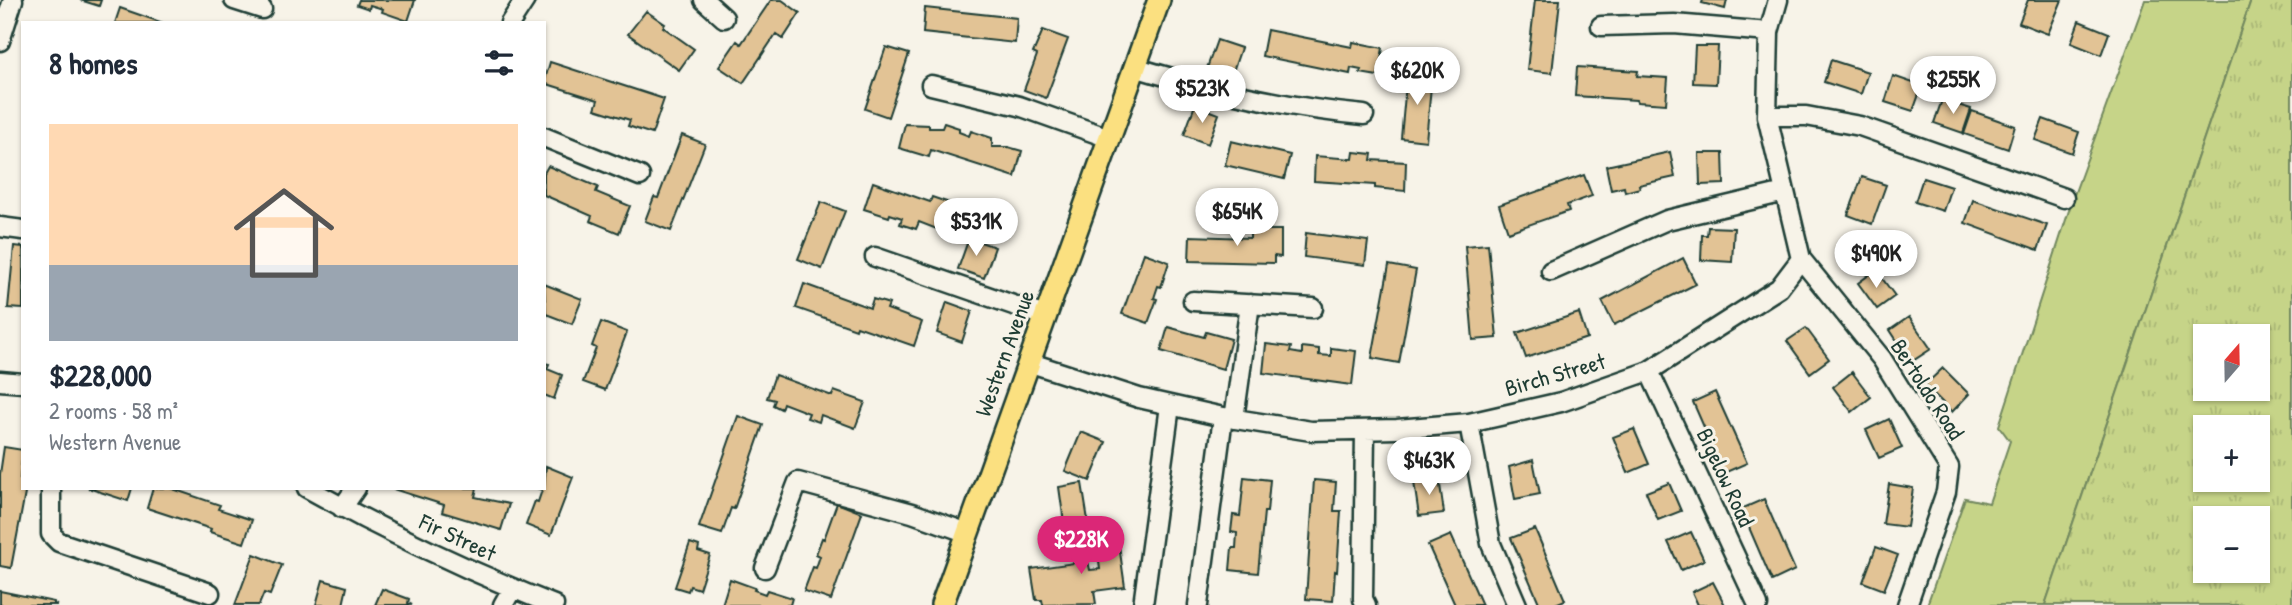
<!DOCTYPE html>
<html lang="en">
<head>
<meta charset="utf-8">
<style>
	body { margin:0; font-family:"Patrick Hand",sans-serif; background:#f2f2f3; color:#1f2937; height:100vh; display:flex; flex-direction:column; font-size:26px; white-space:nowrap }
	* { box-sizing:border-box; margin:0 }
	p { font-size:23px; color:#747a83 }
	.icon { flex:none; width:38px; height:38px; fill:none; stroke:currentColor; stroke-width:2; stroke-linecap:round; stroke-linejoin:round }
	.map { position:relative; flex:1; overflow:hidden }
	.sheet { position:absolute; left:21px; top:21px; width:525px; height:469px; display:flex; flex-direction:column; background:#fff; border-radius:0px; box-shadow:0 2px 5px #0004 }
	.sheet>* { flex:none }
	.needle { width:46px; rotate:20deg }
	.controls { position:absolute; left:2193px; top:324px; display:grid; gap:14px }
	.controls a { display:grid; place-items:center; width:77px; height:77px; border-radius:0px; background:#fff; box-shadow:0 2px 5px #0004; font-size:35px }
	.price { position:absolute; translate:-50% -60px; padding:0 16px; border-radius:24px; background:#fff; color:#222; font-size:23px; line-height:46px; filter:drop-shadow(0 2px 4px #0008) }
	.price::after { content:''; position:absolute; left:50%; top:42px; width:21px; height:16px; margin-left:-10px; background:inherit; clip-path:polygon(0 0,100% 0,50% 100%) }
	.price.current { background:#db2777; color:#fff }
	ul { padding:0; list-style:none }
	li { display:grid; align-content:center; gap:14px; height:371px; padding:0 28px }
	li span { display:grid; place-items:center; height:217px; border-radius:0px; color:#555 }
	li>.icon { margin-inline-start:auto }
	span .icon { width:126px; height:126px; fill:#fffc; stroke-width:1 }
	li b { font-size:30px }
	h2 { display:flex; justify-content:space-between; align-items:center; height:84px; padding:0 28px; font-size:30px }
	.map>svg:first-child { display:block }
	.green { fill:#c6d488; stroke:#72885e; stroke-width:2 }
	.park { fill:url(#park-tufts); stroke:#72885e; stroke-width:2; fill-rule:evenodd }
	.building { fill:#e2c395; stroke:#1f3d34; stroke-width:2 }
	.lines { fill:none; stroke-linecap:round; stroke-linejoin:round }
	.minor-casing { stroke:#1f3d34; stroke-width:23 }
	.major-casing { stroke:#1f3d34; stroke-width:26 }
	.minor { stroke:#f7f3e8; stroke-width:18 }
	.major { stroke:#fbe080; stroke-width:21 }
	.labels { text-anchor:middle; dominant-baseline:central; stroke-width:6; stroke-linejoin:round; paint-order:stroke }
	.street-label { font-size:23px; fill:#1f3d34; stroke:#f7f3e8 }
</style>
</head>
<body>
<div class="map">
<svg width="2292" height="605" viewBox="0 0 2292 605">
	<defs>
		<pattern id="park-tufts" width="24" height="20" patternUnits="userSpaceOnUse" patternTransform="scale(1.75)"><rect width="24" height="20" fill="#c6d488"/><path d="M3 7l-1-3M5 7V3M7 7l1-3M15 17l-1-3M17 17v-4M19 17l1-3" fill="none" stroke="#aab776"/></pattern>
	</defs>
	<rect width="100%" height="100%" fill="#f7f3e8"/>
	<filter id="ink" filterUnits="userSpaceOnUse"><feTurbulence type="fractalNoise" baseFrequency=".0143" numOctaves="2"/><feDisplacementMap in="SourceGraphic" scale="14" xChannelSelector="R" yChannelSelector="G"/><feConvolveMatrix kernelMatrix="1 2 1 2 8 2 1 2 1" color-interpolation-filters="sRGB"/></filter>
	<g filter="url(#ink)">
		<path class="green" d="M2145,0H2251L2045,605H1927L1965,498L1989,503L2010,441L1999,426L2074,195Z"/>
		<path class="park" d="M2251,0H2292V605H2045ZM2205,336H2258V388H2205ZM2205,427H2258V480H2205ZM2205,518H2258V570H2205Z"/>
		<path class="building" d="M80,0H101L99,6Z
			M359,0H415L408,21L382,12L383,9L370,5L369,9L357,5Z
			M771,0H782L800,13L783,39L776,34L743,83L719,67L737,41L741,44Z
			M1535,0H1560L1552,73L1527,70Z
			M1703,0H1727L1725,9L1702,3Z
			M2028,0H2062L2048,34L2019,23Z
			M120,8L163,23H115Z
			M925,8L1017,18L1015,43L923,33Z
			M646,11L665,24L663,27L694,49L679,70L628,34Z
			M2079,21L2109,33L2101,55L2071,43Z
			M1043,30L1068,39L1046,98L1024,90L1037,55L1033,53Z
			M1267,30L1352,47L1353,42L1383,48L1378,76L1360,73L1361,70L1351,68L1350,74L1262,56Z
			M1217,40L1241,48L1230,80L1206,71Z
			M1695,46H1718L1716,84L1693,83Z
			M886,47L909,54L888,117L865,109Z
			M1831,60L1868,72L1861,94L1824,82Z
			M550,62L664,99L652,134L628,126L630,120L595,109L598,100L544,83Z
			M1577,67L1638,71L1637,76L1668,78L1666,104L1637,102L1636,100L1575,96Z
			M1407,73L1432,75L1426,141L1401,138Z
			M1893,76L1922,86L1913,111L1885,102Z
			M1942,100L1971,109L1963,133L1934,123Z
			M1195,105L1219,114L1208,144L1184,135Z
			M1972,111L2015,126L2008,149L1964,134Z
			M2043,119L2079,132L2072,153L2035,140Z
			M944,123L959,128V132L969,136L971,131L992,138V147H1008L1022,151L1015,177L931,150L929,157L899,148L905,124L929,125V128H942Z
			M682,135L705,144L671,231L645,221L654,197L658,198Z
			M1231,141L1290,155L1284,179L1225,165Z
			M1354,152L1372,154L1371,160L1406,162L1405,191L1375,188V185L1314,181L1315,156L1353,159Z
			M1670,152L1675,177L1639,185L1640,188L1625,192L1624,187L1611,190L1606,166Z
			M1699,153H1723L1724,184L1700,185Z
			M548,166L598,187L596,192L630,206L619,233L590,221L592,216L544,195V173Z
			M1584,175L1592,196L1567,205L1569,211L1508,232L1499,205Z
			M1862,177L1886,185L1872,224L1848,215Z
			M1923,178L1951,187L1943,211L1915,202Z
			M873,182L930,202L932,197L961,207L952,235L919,222L916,229L900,224L902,218L890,214L889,217L864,209Z
			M1973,200L2047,225L2038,250L1965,223Z
			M821,202L845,211L822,269L798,259Z
			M1708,227L1734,228L1732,262L1701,260L1702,235H1707Z
			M1250,230H1281V257L1274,256V263L1189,261L1190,236L1250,238Z
			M1306,233L1368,241L1365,265L1304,257Z
			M969,238L995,247L984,278L958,269Z
			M1488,244L1497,338L1473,340L1465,246Z
			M14,246L23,247V309L8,308Z
			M1144,253L1169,262L1161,287L1158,286L1154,298L1157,299L1148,323L1122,314Z
			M1683,258L1696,284L1614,325L1602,301Z
			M1389,265L1416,270L1399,363L1372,358Z
			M1876,270L1895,296L1877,309L1858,283Z
			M544,284L582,299L572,324L546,314Z
			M804,284L870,308L873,299L889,304L887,309L922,322L914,346L857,326L856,329L796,308Z
			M947,302L972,311L962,342L937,333Z
			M1579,313L1587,338L1526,358L1517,333Z
			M1909,317L1931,349L1911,362L1890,330Z
			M601,322L627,332L605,390L583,382L596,348L592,346Z
			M1168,327L1204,337L1206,332L1231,339L1223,369L1161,351Z
			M1806,328L1829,359L1810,373L1787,341Z
			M1266,344L1291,347L1290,352L1302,354V347L1319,349V355L1331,356V348L1356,351L1352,385L1263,373Z
			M544,363L549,364L547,369L562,375L554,399L544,395Z
			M1943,368L1969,394L1952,412L1925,385Z
			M1852,372L1871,397L1852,412L1833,387Z
			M775,375L832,396L834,391L865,402L855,428L821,415L819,422L807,418L809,413L783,403L781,409L773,405L775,400L767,398Z
			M1715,392L1747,463L1724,473L1693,402Z
			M738,416L763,425L734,509L731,508L722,534L699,527Z
			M1889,419L1902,448L1879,458L1866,430Z
			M1634,429L1649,464L1628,473L1613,437Z
			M1081,432L1106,442L1090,481L1065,471Z
			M4,447L23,450L20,478H23V488H26L11,568L0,566V474Z
			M1533,460L1540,494L1515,499L1509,467Z
			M546,466L573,477L551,535L526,525L535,501L538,502L542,490L537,488H544Z
			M1244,477L1270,480L1267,512H1264L1258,573L1230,570L1232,548H1236L1237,533L1231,532L1233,515L1240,516Z
			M1439,478L1444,513L1419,516L1414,482Z
			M1314,480L1336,482L1334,511H1341L1337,572L1335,571L1333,601L1306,599Z
			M1082,483L1090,533L1066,537L1059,487Z
			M1669,483L1681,511L1658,520L1646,492Z
			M1889,484L1913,488L1907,527L1883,524Z
			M88,488H132L128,501Z
			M153,488H170L220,505L218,509L252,520L244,543L210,532L211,529L147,508Z
			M390,488H477L475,497L509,504L501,530L442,512L444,505Z
			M1764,499L1795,570L1772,581L1741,509Z
			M837,503L862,513L831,600L804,591L813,567L816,568L820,556L816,554L822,538L824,539Z
			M1535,529L1565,600L1553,605H1540L1511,538Z
			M1117,531L1125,587L1094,591L1096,604L1043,605L1042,600H1036L1031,569L1088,561L1090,570L1100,569L1095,534Z
			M1691,532L1704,560L1681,570L1668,542Z
			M1451,535L1482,605H1455L1428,545Z
			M690,543L699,546L698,551L710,555L699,589L690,586L688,591L675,587Z
			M1876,547L1898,555L1884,590L1863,582Z
			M254,554L282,565L270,595L264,593L259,605H235Z
			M730,579L755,588L754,590L765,594L767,590L792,598L790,605H722Z
			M323,580L347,587L343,605H316Z
			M1713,582L1725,605H1698L1692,592Z
			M382,589L409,599L408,603L412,605H375Z
			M0,591L54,602V604L57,605H0Z"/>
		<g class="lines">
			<defs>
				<path id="minor" d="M234,0L262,9
					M704,0L724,18
					M1778,0L1769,32L1767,116L1801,259L1882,359L1949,467L1946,492L1907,605
					M510,23L525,0
					M1601,26L1674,24L1769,32
					M0,41L13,0
					M1134,67C1210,90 1285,108 1364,115
					M931,85L1019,106L1109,138
					M1767,116H1806L1860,126L2064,198
					M544,137L640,176
					M0,227L23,230
					M875,257L1045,316
					M1551,271L1667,220L1785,192
					M1193,301L1313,308
					M1028,362L1139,398L1223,417L1311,431L1397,429L1469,423L1561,402L1649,371L1779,288L1801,259
					M1649,371L1758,605
					M0,381L23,383
					M1234,419L1250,304
					M1469,423L1491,544L1517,605
					M1365,430L1363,599L1366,605
					M51,488V534L59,542L210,593
					M307,488C388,533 468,571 554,605
					M342,508L356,488
					M765,568L798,482L912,513L968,533
					M503,605L512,589
					M1143,605L1170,406
					M1198,605L1223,417"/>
				<path id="major" d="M942,605L1159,0"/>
			</defs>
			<use href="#minor" class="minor-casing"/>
			<use href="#major" class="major-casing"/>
			<use href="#minor" class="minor"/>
			<use href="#major" class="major"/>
		</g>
	</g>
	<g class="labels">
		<g class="street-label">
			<text transform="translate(1004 353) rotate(-70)">Western Avenue</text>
			<text transform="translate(1555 374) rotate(-16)">Birch Street</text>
			<text transform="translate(1928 389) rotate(57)">Bertoldo Road</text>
			<text transform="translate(1726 477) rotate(65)">Bigelow Road</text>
			<text transform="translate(458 537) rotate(25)">Fir Street</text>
		</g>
	</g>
</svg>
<div class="controls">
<a><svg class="needle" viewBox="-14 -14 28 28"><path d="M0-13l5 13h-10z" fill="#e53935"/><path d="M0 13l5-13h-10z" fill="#747a83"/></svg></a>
<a>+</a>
<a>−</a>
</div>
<b class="price" style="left:1417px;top:107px">$620K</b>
<b class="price" style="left:1953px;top:116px">$255K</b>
<b class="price" style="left:1202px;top:125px">$523K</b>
<b class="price" style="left:1237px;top:248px">$654K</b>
<b class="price" style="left:976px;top:258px">$531K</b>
<b class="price" style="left:1876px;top:290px">$490K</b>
<b class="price" style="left:1429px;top:497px">$463K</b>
<b class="price current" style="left:1081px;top:576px">$228K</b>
<section class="sheet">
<h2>8 homes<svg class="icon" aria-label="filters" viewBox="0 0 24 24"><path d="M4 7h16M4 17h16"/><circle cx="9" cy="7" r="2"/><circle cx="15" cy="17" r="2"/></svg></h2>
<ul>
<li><span style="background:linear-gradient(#ffd9b3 65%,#9aa5b1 0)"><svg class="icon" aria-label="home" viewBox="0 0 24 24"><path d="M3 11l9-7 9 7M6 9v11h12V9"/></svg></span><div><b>$228,000</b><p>2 rooms · 58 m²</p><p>Western Avenue</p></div></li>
</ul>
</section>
</div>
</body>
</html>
